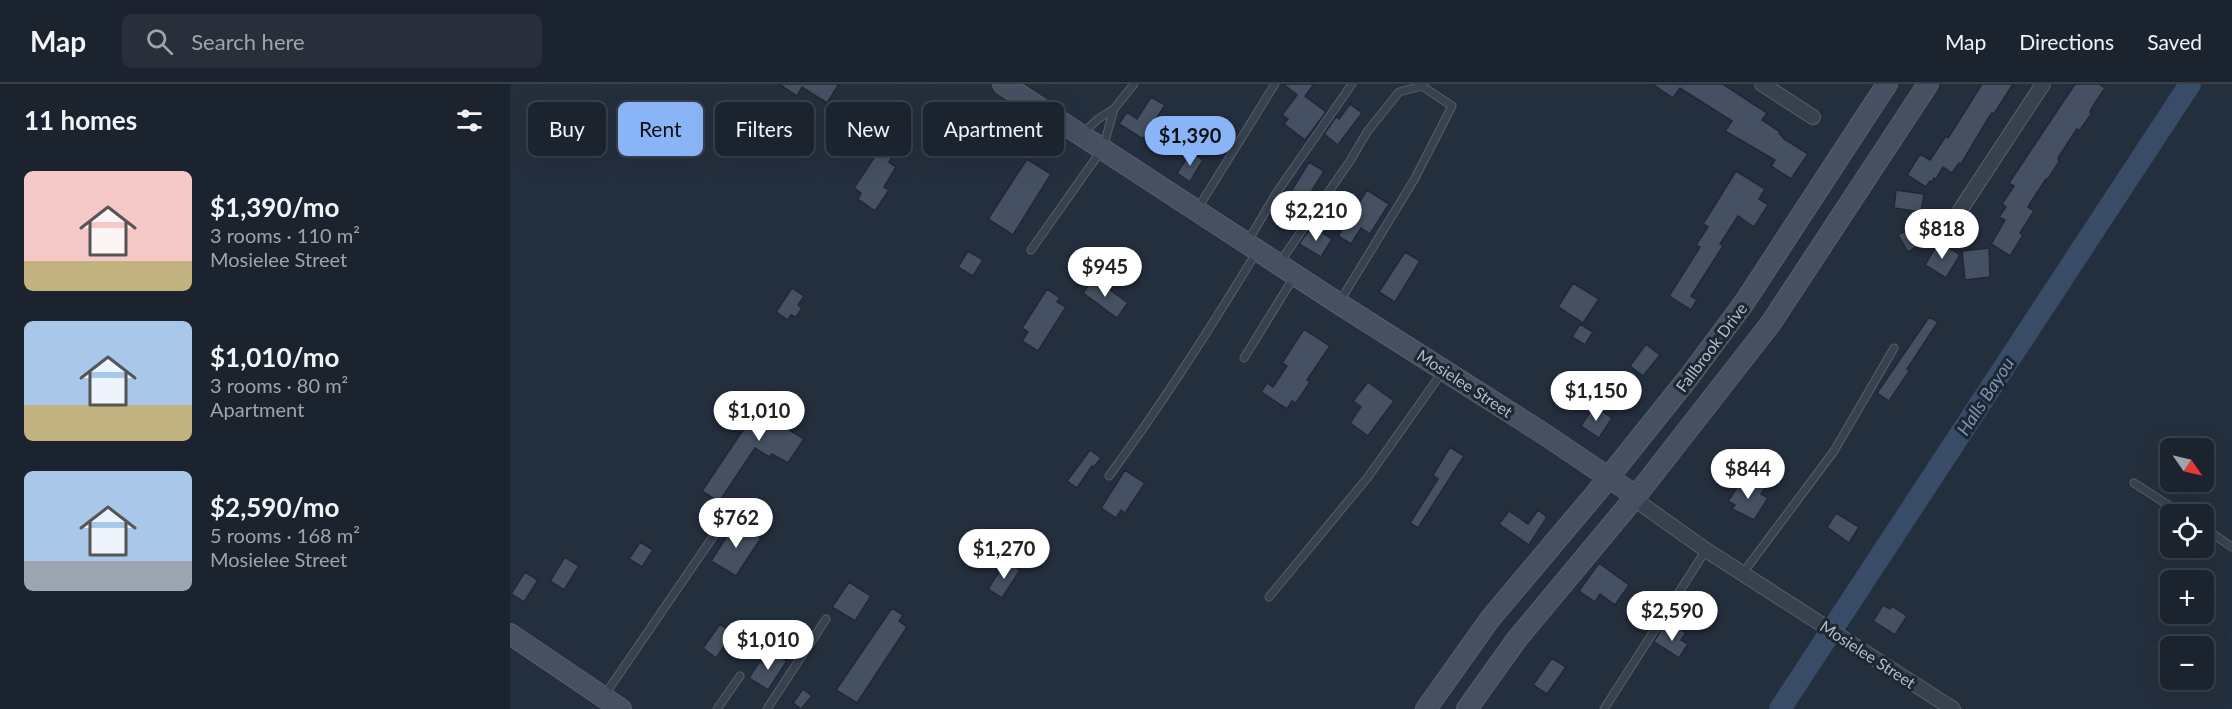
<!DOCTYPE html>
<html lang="en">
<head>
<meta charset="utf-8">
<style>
	body { margin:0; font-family:Lato,sans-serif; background:#282f3a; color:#f1f3f6; height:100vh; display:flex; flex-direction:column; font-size:22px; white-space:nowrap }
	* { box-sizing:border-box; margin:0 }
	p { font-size:20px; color:#a0a4aa }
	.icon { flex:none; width:33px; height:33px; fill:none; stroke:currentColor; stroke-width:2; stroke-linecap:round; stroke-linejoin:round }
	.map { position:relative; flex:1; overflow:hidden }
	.panel { display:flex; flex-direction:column; background:#1b232e; width:510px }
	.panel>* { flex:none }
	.hud { position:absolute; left:18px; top:18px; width:570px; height:54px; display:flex; gap:12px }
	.needle { width:39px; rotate:124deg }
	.fabs { position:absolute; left:1650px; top:354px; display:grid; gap:12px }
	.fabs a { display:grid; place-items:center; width:54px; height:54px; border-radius:9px; background:#1b232e; box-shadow:0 6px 24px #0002,0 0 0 2px #39404a; font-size:30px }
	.price { position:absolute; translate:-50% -51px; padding:0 14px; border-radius:21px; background:#fff; color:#222; font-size:20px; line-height:39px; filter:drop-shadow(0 2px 3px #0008) }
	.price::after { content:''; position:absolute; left:50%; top:36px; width:18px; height:14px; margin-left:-9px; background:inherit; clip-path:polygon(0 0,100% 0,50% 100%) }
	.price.active { background:#8ab4f8; color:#111 }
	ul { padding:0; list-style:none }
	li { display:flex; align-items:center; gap:18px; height:150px; padding:0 24px }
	li span { display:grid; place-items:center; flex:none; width:168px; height:120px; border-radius:9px; color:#555 }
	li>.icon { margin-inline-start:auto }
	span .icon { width:72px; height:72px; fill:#fffc; stroke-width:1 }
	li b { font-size:26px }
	h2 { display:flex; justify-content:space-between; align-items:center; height:72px; padding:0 24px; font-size:26px }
	.tag { padding:0 21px; border-radius:9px; background:#1b232e; box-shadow:0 6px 24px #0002,0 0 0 2px #39404a; font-size:21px; line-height:54px }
	.tag.active { background:#8ab4f8; color:#111 }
	header { display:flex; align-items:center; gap:36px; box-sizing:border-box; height:84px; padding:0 30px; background:#1b232e; border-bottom:2px solid #39404a }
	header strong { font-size:28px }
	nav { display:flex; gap:33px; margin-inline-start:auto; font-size:21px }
	.search { width:420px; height:54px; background:#282f3a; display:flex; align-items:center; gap:15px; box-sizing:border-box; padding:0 21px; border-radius:9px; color:#a0a4aa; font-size:22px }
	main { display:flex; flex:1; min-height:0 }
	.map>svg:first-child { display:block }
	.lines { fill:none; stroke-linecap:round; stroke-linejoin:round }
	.river { stroke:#394c67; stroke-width:22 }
	.building { fill:#455162; stroke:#1f2835; stroke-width:1.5 }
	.lane-casing { stroke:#565f6c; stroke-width:9 }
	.street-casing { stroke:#565f6c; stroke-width:16 }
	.secondary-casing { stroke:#565f6c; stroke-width:22 }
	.lane { stroke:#38414e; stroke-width:7 }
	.street { stroke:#38414e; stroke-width:14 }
	.secondary { stroke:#465061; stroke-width:20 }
	.labels { text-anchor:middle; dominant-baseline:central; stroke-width:6; stroke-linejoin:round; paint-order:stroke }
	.street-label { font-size:16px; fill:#b4bcc9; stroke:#1d2633 }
	.water-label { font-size:18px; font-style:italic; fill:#7c92b1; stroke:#1d2633 }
</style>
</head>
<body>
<header>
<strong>Map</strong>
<div class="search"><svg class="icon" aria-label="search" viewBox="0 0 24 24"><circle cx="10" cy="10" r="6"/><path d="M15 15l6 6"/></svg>Search here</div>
<nav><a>Map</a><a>Directions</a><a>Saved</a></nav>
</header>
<main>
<section class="panel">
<h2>11 homes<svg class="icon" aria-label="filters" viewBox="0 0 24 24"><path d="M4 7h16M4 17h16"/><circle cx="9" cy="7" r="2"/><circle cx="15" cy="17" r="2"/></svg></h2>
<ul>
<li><span style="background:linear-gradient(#f6c9c9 75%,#c2b280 0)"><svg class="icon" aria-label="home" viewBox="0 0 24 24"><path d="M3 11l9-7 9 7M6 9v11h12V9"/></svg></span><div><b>$1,390/mo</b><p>3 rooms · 110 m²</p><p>Mosielee Street</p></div></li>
<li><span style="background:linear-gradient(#a9c7e8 70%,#c2b280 0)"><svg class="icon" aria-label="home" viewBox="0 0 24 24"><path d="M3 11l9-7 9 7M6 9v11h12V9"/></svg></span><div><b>$1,010/mo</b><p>3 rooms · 80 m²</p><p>Apartment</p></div></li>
<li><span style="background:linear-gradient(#a9c7e8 75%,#9aa5b1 0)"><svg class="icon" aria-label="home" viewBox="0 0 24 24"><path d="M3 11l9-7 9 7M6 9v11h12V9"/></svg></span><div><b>$2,590/mo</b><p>5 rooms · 168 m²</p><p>Mosielee Street</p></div></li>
</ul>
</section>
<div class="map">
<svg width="1722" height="625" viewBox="0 0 1722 625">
	<rect width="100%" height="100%" fill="#242f3e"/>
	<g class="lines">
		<path class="river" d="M1270,625L1680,0"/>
	</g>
	<path class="building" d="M269,0H329L317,19L292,3L287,12Z
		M773,0H804L795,12L816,28L795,56L774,40L778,35L772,31L787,11Z
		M1142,0H1213L1257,29L1252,36L1270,48L1269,49L1274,55L1298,70L1281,95L1261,82L1265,76L1215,47L1222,37L1170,4L1163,14Z
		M1472,0H1503L1484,30L1482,29L1479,33L1451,80L1449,79L1442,89L1433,83L1426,95L1424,94L1422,98L1420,97L1416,103L1397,91L1410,70L1420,76L1436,52L1438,54Z
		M1565,0H1589L1595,4L1581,25L1580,28L1582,29L1569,47L1567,45L1548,74L1549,78L1537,96L1536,95L1519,121L1518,123L1524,127L1510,149L1513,151L1500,172L1481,160L1495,136L1489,133L1496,123L1492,120L1504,102L1499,99Z
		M641,13L655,21L633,55L609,40L617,28L627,35Z
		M840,20L852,29L828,61L814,50L826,33L829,35Z
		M668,40L684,51L670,72L654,61Z
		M375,57L387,65L379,78L386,83L374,103L379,106L365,127L348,115L351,109L344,104Z
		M681,68L693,76L680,98L667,89Z
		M517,75L541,90L503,151L478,135Z
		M799,78L814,87L795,118L780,109Z
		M1226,87L1255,105L1249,115L1258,121L1244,143L1228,132L1210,160L1213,162L1181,212L1187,216L1181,226L1159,212L1190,163L1186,161L1198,143L1193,140Z
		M857,106L879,120L860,150L851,144L841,160L828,152Z
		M1386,106L1414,110L1411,128L1384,124Z
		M1413,137L1423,153L1398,168L1388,151Z
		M802,142L822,155L811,173L789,160Z
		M1429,157L1450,171L1436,194L1415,181Z
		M1479,164L1480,193L1455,196L1452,167Z
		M458,167L473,176L463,192L448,183Z
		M895,168L910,177L885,218L869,208Z
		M584,194L618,219L607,234L573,209Z
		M1063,199L1089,215L1073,239L1048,223Z
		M282,204L294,212L288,221L292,224L286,233L281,231L278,236L266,228Z
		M537,205L550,214L547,218L556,223L528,267L512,257L518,248L512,244Z
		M1419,233L1428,238L1397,285L1400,286L1379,317L1367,309Z
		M1070,240L1083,248L1075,261L1062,253Z
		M794,245L820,262L797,296L800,298L786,319L782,317L777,325L751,308L757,299L763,303L777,282L772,279Z
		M1136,260L1150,271L1133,292L1120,282Z
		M858,298L884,317L858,352L840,339L851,323L843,317Z
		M260,306L291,327L278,345L294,355L278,379L262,370L259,373L245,364L209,418L192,407Z
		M1084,322L1102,334L1089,354L1071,342Z
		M940,363L954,372L908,444L900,439L928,395L923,391Z
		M580,366L591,374L583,384L582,382L567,404L557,397Z
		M615,386L635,399L615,429L611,426L606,434L591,424Z
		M1232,396L1242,403L1245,398L1255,404L1251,410L1258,414L1244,436L1222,425L1225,421L1218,417Z
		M1028,426L1037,433L1019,461L989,440L999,427L1018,440Z
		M1326,429L1349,443L1339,459L1317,443Z
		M226,438L251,454L226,492L201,477Z
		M130,458L143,466L132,483L119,475Z
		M55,473L69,482L54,506L40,497Z
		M496,477L510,486L492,514L478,505Z
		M1089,479L1119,501L1105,521L1090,510L1085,518L1069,507Z
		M15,488L28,496L14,518L1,510Z
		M339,498L361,512L345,537L322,523Z
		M1373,521L1380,525L1382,522L1397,532L1385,551L1363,537Z
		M382,524L393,531L389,537L397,543L347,619L326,606Z
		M210,540L223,550L206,574L193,564Z
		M1167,543L1176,549L1171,556L1178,560L1169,574L1144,558L1152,544L1162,551Z
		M262,568L277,577L258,606L239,594L250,577L254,580Z
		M1042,574L1056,583L1037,610L1023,601Z
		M293,605L302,612L291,625L283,619Z"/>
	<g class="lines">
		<defs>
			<path id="lane" d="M604,25L624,0
				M688,124L765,0
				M738,157L767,108L842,0
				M521,166L593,64L604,25L588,35L573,49
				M770,178L840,77L857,48L889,8L912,2L942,22L904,96L830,217
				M734,274L784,193
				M599,392C652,320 700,245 746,169
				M1624,399L1672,430
				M1694,444L1722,463
				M1233,489L1324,367L1384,264
				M759,513L858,393L933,287
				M94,612L224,422
				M207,625L230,592
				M257,625L316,535
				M1094,625L1196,466"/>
			<path id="street" d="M1252,0L1303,33
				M1449,128L1533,0
				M1126,412L1134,422L1196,466L1443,625"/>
			<path id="secondary" d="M493,0L828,219L1034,350L1126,412
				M0,550L111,625
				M916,625L980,535L1086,409L1179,293L1234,219L1377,0
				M957,625L1007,555L1126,412L1261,239L1418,0"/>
		</defs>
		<use href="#lane" class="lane-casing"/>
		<use href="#street" class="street-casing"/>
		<use href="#secondary" class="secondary-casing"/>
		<use href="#lane" class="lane"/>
		<use href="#street" class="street"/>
		<use href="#secondary" class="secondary"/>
	</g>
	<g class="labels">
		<g class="street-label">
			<text transform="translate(1201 263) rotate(-53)">Fallbrook Drive</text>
			<text transform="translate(955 299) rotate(33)">Mosielee Street</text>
			<text transform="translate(1358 570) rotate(33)">Mosielee Street</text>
		</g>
		<g class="water-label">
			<text transform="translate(1475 312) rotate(-57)">Halls Bayou</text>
		</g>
	</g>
</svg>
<div class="fabs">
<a><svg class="needle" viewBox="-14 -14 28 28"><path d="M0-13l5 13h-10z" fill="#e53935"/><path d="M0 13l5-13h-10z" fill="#a0a4aa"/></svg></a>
<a><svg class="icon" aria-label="locate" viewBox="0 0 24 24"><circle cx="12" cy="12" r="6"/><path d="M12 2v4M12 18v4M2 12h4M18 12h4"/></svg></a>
<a>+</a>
<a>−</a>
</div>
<b class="price active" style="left:680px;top:83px">$1,390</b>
<b class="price" style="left:806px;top:158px">$2,210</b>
<b class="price" style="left:1432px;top:176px">$818</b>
<b class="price" style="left:595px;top:214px">$945</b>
<b class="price" style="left:1086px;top:338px">$1,150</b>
<b class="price" style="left:249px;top:358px">$1,010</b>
<b class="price" style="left:1238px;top:416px">$844</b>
<b class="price" style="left:226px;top:465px">$762</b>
<b class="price" style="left:494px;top:496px">$1,270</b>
<b class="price" style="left:1162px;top:558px">$2,590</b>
<b class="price" style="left:258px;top:587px">$1,010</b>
<div class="hud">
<a class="tag">Buy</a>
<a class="tag active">Rent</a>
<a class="tag">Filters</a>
<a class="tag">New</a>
<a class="tag">Apartment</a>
</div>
</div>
</main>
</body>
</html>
